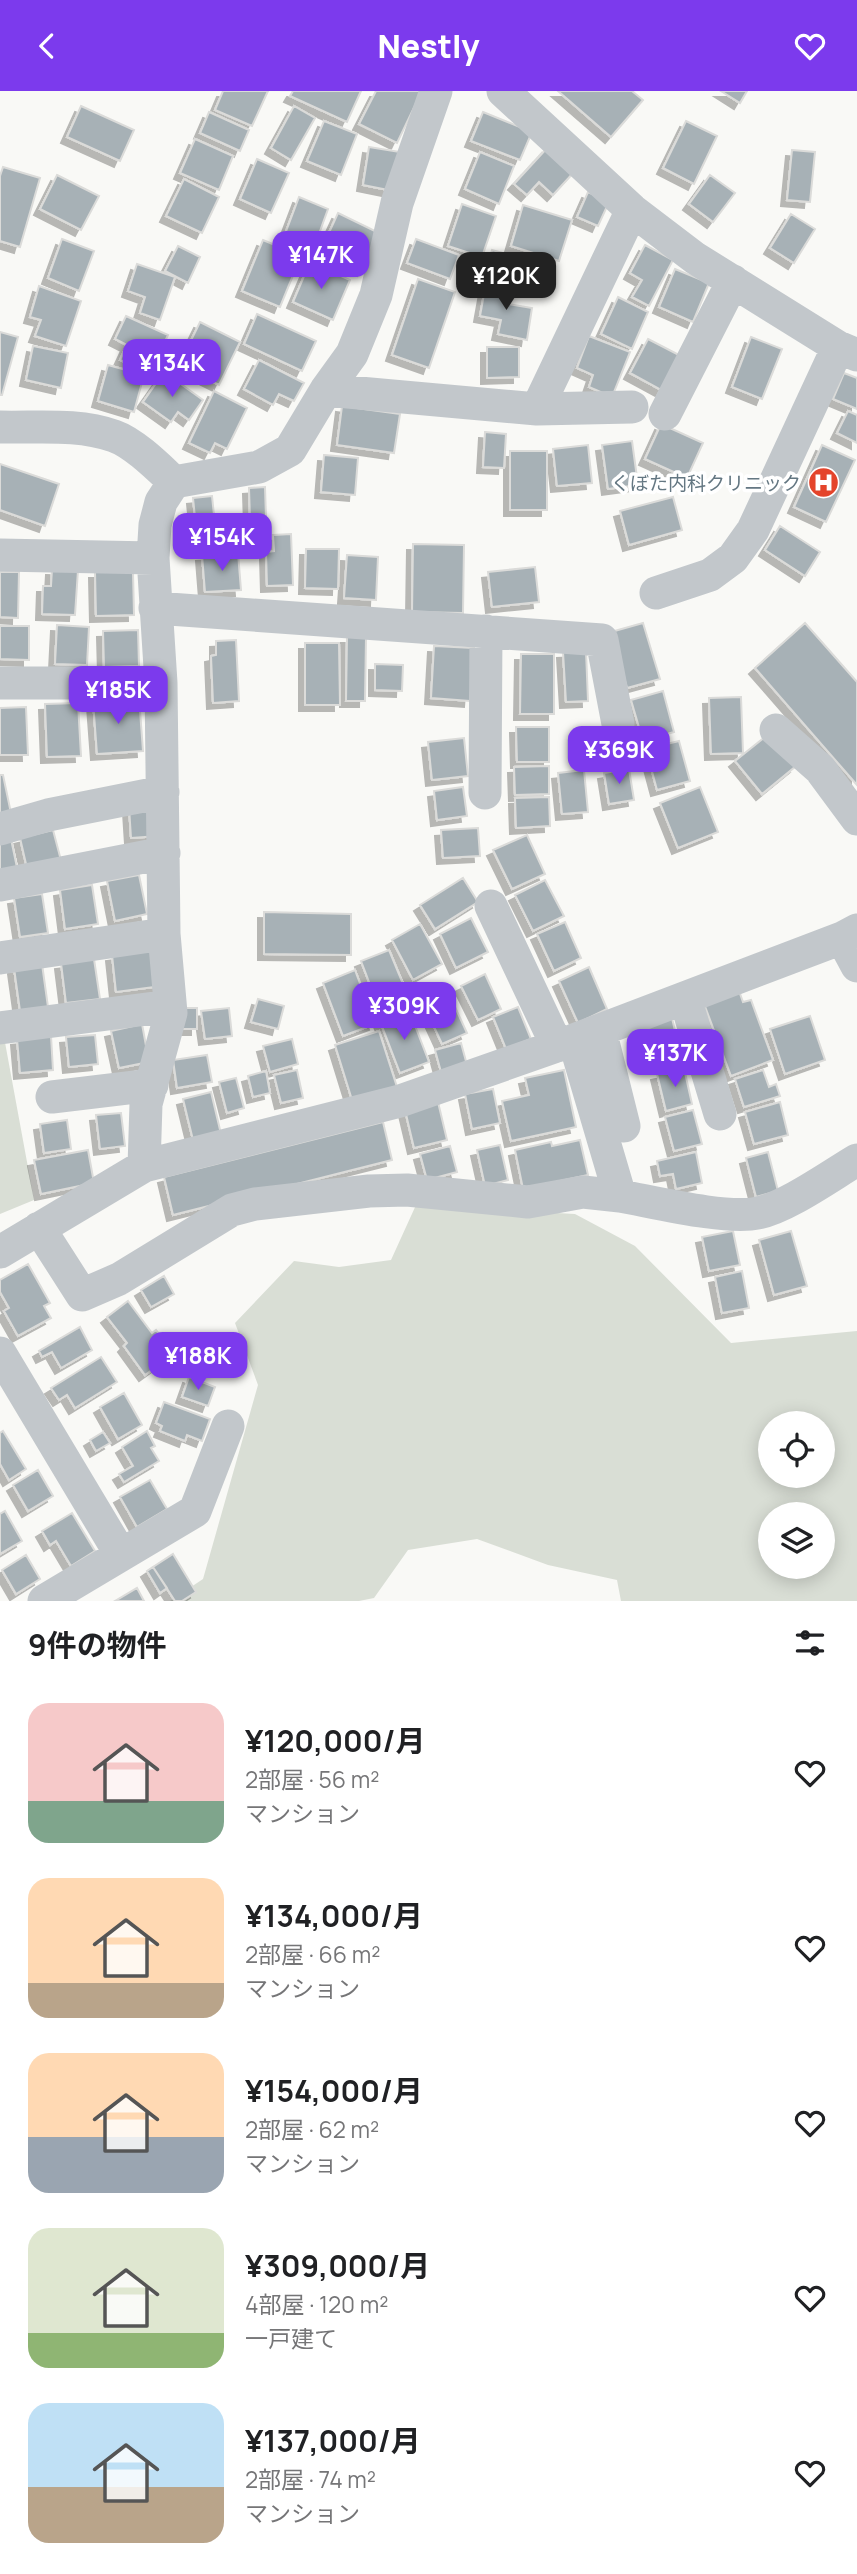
<!DOCTYPE html>
<html lang="ja">
<head>
<meta charset="utf-8">
<style>
	body { margin:0; font-family:Manrope,"Noto Sans JP",sans-serif; background:#f6f6f6; color:#202124; height:100vh; display:flex; flex-direction:column; font-size:26px; white-space:nowrap }
	* { box-sizing:border-box; margin:0 }
	p { font-size:23px; color:#757577 }
	.icon { flex:none; width:38px; height:38px; fill:none; stroke:currentColor; stroke-width:2; stroke-linecap:round; stroke-linejoin:round }
	.map { position:relative; height:1510px; overflow:hidden }
	.details { display:flex; flex-direction:column; background:#fff; flex:1 }
	.details>* { flex:none }
	.controls { position:absolute; left:758px; top:1320px; display:grid; gap:14px }
	.controls a { display:grid; place-items:center; width:77px; height:77px; border-radius:50%; background:#fff; box-shadow:0 4px 18px #0003; font-size:35px }
	.price { position:absolute; translate:-50% -60px; padding:0 16px; border-radius:14px; background:#7c3aed; color:#fff; font-size:23px; line-height:46px; filter:drop-shadow(0 2px 4px #0008) }
	.price::after { content:''; position:absolute; left:50%; top:42px; width:21px; height:16px; margin-left:-10px; background:inherit; clip-path:polygon(0 0,100% 0,50% 100%) }
	.price.selected { background:#222; color:#fff }
	ul { padding:0; list-style:none }
	li { display:flex; align-items:center; gap:21px; height:175px; padding:0 28px }
	li span { display:grid; place-items:center; flex:none; width:196px; height:140px; border-radius:21px; color:#555 }
	li>.icon { margin-inline-start:auto }
	span .icon { width:84px; height:84px; fill:#fffc; stroke-width:1 }
	li b { font-size:30px }
	h2 { display:flex; justify-content:space-between; align-items:center; height:84px; padding:0 28px; font-size:30px }
	header { display:flex; justify-content:space-between; align-items:center; height:91px; padding:0 28px; background:#7c3aed; color:#fff; font-size:32px; font-weight:800 }
	.map>svg:first-child { display:block }
	.green { fill:#d9ded5; fill-rule:evenodd }
	.building { fill:#a7b1b6; stroke:#dbdbd9; stroke-width:2; filter:url(#shadow) }
	.lines { fill:none; stroke-linecap:round; stroke-linejoin:round }
	.minor { stroke:#c2c7cb; stroke-width:33 }
	.labels { text-anchor:middle; dominant-baseline:central; stroke-width:7; stroke-linejoin:round; paint-order:stroke }
	.poi-label { font-size:19px; fill:#647782; stroke:#fff; text-anchor:end }
</style>
</head>
<body>
<header><svg class="icon" aria-label="back" viewBox="0 0 24 24"><path d="M15 5l-7 7 7 7"/></svg>Nestly<svg class="icon" aria-label="heart" viewBox="0 0 24 24"><path d="M12 20l-8-8c-3-5 5-10 8-4 3-6 11-1 8 4z"/></svg></header>
<div class="map">
<svg width="857" height="1510" viewBox="0 0 857 1510">
	<defs>
		<filter id="shadow"><feDropShadow dx="-6" dy="6" stdDeviation="0" flood-color="#0004"/></filter>
	</defs>
	<rect width="100%" height="100%" fill="#f9f9f6"/>
	<path class="green" d="M4,946L34,1109L0,1123V947Z
		M416,1114L575,1123L635,1155L731,1252L857,1240V1510H621L617,1489L548,1474L477,1448L408,1459L374,1507L359,1510H170L203,1488L258,1294L235,1232L294,1170L339,1176L391,1169ZM770,1332H822V1384H770ZM770,1423H822V1475H770Z"/>
	<path class="building" d="M223,0H268L252,35L215,19Z
		M293,0H361L347,31L290,5Z
		M376,0H422L397,52L359,33Z
		M558,0H632L643,9L611,46Z
		M721,0H747L740,12Z
		M81,15L134,39L120,70L67,46Z
		M294,15L315,27L291,69L271,57Z
		M209,21L249,39L240,60L200,42Z
		M483,21L532,41L520,69L471,50Z
		M324,30L357,43L341,84L307,70Z
		M686,30L717,45L694,93L663,77Z
		M195,48L233,65L219,99L180,82Z
		M369,56L400,61L393,100L363,94Z
		M548,56L575,80L553,104L539,91L527,104L514,93Z
		M792,59L815,61L810,111L787,109Z
		M480,61L514,75L499,113L465,98Z
		M257,68L289,82L271,122L240,108Z
		M3,76L40,87L20,156L0,150V85Z
		M57,84L99,105L81,139L40,118Z
		M710,84L735,102L713,131L689,113Z
		M184,88L219,106L202,142L166,125Z
		M588,101L609,111L598,135L577,126Z
		M299,106L328,118L315,154L307,151L304,159L282,151Z
		M462,113L496,125L482,166L448,155Z
		M523,114L572,129L559,170L511,155Z
		M338,122L381,143L363,179L321,159Z
		M791,123L815,138L794,172L770,157Z
		M62,148L94,160L79,200L48,187Z
		M416,148L459,164L450,188L407,172Z
		M263,149L301,165L280,216L242,200Z
		M645,154L673,169L649,215L632,206L642,189L630,182Z
		M178,155L200,166L188,192L165,180Z
		M492,159L549,175L542,199L486,183Z
		M310,171L350,189L333,229L293,211Z
		M137,173L175,186L160,229L140,222L145,206L128,200Z
		M675,178L709,192L693,231L659,216Z
		M418,188L455,201L429,277L392,264Z
		M486,192L511,197L508,213L532,217L527,249L498,243L501,229L480,225Z
		M39,195L81,210L66,255L35,245L41,229L30,226Z
		M618,206L648,221L632,258L601,243Z
		M257,223L316,250L302,280L244,253Z
		M126,225L168,244L150,283L120,269L127,254L115,248Z
		M200,231L240,251L219,294L179,274Z
		M0,241L18,246L2,304H0Z
		M589,245L630,261L612,306L589,296L593,284L577,277Z
		M751,246L782,258L762,308L732,296Z
		M648,248L679,264L661,299L630,282Z
		M33,255L68,262L61,297L26,289Z
		M487,256H519V286L487,287Z
		M259,269L304,292L294,310L279,303L273,314L244,298Z
		M108,274L144,284L134,321L98,310Z
		M164,281L203,309L189,329L178,321L171,331L143,311Z
		M844,282L857,287V318L833,308Z
		M214,300L247,317L227,358L215,352L210,362L189,352Z
		M342,315L400,323L394,362L337,354Z
		M848,320L857,324V352L837,342Z
		M661,333L703,352L687,387L645,368Z
		M485,341L506,343L504,377L483,376Z
		M632,350L638,394L608,398L602,354Z
		M588,354L592,392L557,395L553,358Z
		M822,354L855,369L826,431L794,416Z
		M510,360H547V419H510Z
		M324,364L358,367L355,404L321,401Z
		M0,373L59,393L45,435L0,419Z
		M265,396L266,427L250,428L249,397Z
		M212,405L217,453L198,455L193,407Z
		M673,406L682,439L629,454L620,420Z
		M780,435L820,461L805,485L765,459Z
		M291,443L293,494L267,495L266,461L274,460L273,444Z
		M413,453L464,454L463,522L412,521Z
		M306,458H339L338,498L305,497Z
		M238,462L241,499L205,501L202,464Z
		M347,464L378,466L376,509L344,507Z
		M535,476L539,511L492,516L488,481Z
		M52,478L78,479L75,524L42,523L43,495H51Z
		M0,481H19L18,527L0,526Z
		M95,481H133L134,524L96,525Z
		M643,532L660,588L627,597L611,541Z
		M805,532L857,591V694L755,577Z
		M57,534L89,536L87,574L55,573Z
		M0,535H29V569L0,568Z
		M138,539L139,575L104,576L103,540Z
		M347,546H366L365,610H346Z
		M236,549L239,610L213,612L211,565L216,564V550Z
		M305,552H339L340,614H305Z
		M434,555L474,557L470,610L431,607Z
		M586,560L588,610L566,611L563,561Z
		M521,563H554V623H520Z
		M375,573L403,574L402,600L375,599Z
		M663,600L674,641L643,650L631,609Z
		M139,606L143,660L97,663L93,610Z
		M741,606L743,662L711,663L709,607Z
		M78,612L81,665L47,666L45,613Z
		M26,616L28,664H0V617Z
		M516,636H549V671H517Z
		M770,642L796,675L762,703L735,670Z
		M464,647L468,685L432,689L428,651Z
		M679,650L690,690L657,699L646,658Z
		M549,675V703L515,704L514,676Z
		M629,678L634,709L609,713L604,682Z
		M584,679L588,721L562,723L558,682Z
		M0,684H3L12,727L0,730Z
		M463,696L467,725L437,729L434,700Z
		M700,696L718,741L678,757L660,712Z
		M549,706L550,735L516,737L515,707Z
		M157,714L159,745L131,747L129,716Z
		M478,737L480,765L443,767L441,739Z
		M53,739L63,777L29,786L20,747Z
		M527,744L545,783L512,798L493,759Z
		M11,748L19,786L0,791V751Z
		M139,784L147,823L115,830L107,790Z
		M463,787L478,811L435,838L420,814Z
		M545,789L564,825L533,840L515,804Z
		M92,794L98,833L65,838L60,799Z
		M42,803L48,842L20,846L14,807Z
		M264,821L351,823V864L264,863Z
		M471,827L488,861L456,877L440,843Z
		M565,831L581,867L554,880L537,843Z
		M420,833L442,873L413,889L392,849Z
		M157,858L162,895L116,901L112,864Z
		M389,859L408,905L379,917L361,870Z
		M94,868L100,908L66,912L61,872Z
		M42,873L48,916L20,920L14,877Z
		M589,876L607,918L578,932L559,890Z
		M355,879L375,933L343,945L323,892Z
		M485,883L501,918L478,929L461,895Z
		M738,897L743,911L751,909L773,969L731,985L703,910Z
		M449,903L467,942L442,953L424,914Z
		M258,908L284,915L278,938L251,931Z
		M518,916L531,948L506,958L493,926Z
		M181,917H197V938H180Z
		M229,917L232,945L205,948L201,920Z
		M409,919L429,971L400,982L380,930Z
		M810,925L825,969L785,983L770,938Z
		M672,927L681,966L648,974L639,936Z
		M142,933L149,971L119,977L111,940Z
		M379,940L397,996L352,1009L335,954Z
		M95,944L98,973L69,976L66,946Z
		M51,945L53,979L20,982L17,948Z
		M292,948L298,973L270,981L263,955Z
		M461,952L467,974L441,981L435,959Z
		M207,964L212,991L177,997L173,969Z
		M684,977L692,1013L666,1020L657,983Z
		M297,979L303,1007L281,1012L274,984Z
		M564,979L576,1036L511,1050L502,1010L529,1004L525,987Z
		M763,979L769,996L776,993L780,1005L744,1016L735,988Z
		M266,980L270,1002L253,1006L248,985Z
		M236,987L244,1017L227,1022L219,991Z
		M493,998L500,1032L472,1038L465,1003Z
		M211,1001L221,1043L193,1049L183,1008Z
		M438,1011L447,1049L414,1057L405,1019Z
		M780,1011L788,1044L754,1053L745,1021Z
		M693,1019L702,1053L674,1060L665,1026Z
		M121,1022L125,1055L100,1058L96,1024Z
		M67,1029L71,1058L44,1062L40,1033Z
		M383,1031L392,1069L173,1124L164,1086Z
		M580,1049L588,1084L523,1098L515,1059L551,1051L552,1055Z
		M500,1054L508,1089L485,1095L477,1059Z
		M450,1055L457,1081L427,1089L420,1063Z
		M88,1059L94,1092L41,1103L34,1069Z
		M696,1061L702,1092L676,1098L673,1083L660,1085L657,1070Z
		M768,1061L778,1100L756,1106L746,1067Z
		M733,1140L740,1174L709,1180L702,1146Z
		M791,1140L807,1195L774,1204L759,1149Z
		M28,1173L50,1212L44,1215L51,1227L18,1245L4,1220L9,1217L0,1201V1189Z
		M742,1180L749,1217L722,1222L715,1186Z
		M164,1185L174,1203L151,1216L141,1199Z
		M128,1210L152,1242L156,1239L174,1263L145,1284L124,1255L127,1252L107,1226Z
		M80,1236L92,1259L61,1277L52,1261L42,1266L39,1260Z
		M101,1266L117,1291L75,1317L67,1304L59,1309L51,1297Z
		M189,1286L215,1296L208,1315L182,1306Z
		M124,1302L142,1334L118,1348L100,1316Z
		M164,1311L210,1328L202,1350L187,1344L185,1350L160,1340L162,1335L156,1332Z
		M3,1340L26,1378L9,1389L0,1373V1342Z
		M147,1340L155,1355L151,1357L159,1370L124,1391L119,1383L133,1375L122,1356Z
		M103,1341L110,1352L96,1360L90,1349Z
		M38,1379L53,1405L28,1420L13,1394Z
		M150,1389L167,1418L137,1436L120,1406Z
		M5,1420L22,1450L0,1463V1423Z
		M72,1422L95,1460L71,1475L56,1450L50,1454L42,1440Z
		M173,1463L196,1501L182,1510H175L153,1476Z
		M26,1464L40,1488L16,1503L2,1479Z
		M153,1476L167,1497L160,1502L147,1480Z
		M137,1497L144,1510H115Z"/>
	<g class="lines">
		<path class="minor" d="M503,0L632,119L695,167L838,256L857,264
			M326,299L537,318L632,119
			M537,318L632,316
			M665,323L733,190
			M0,336C37,337 78,332 114,345C134,352 158,376 174,391
			M0,464L153,467
			M656,502L710,484L733,467L753,439L838,256
			M155,517L602,549L618,633
			M0,592H161
			M776,639L820,678L857,728
			M485,702L486,540
			M0,738L48,724L163,701
			M0,794L164,762
			M491,815L557,955
			M842,847L857,875
			M0,867L164,843
			M685,907L720,1023
			M0,937L170,915
			M600,939L624,1035
			M574,949L620,1105C654,1111 727,1129 758,1122C787,1116 830,1085 857,1069
			M52,1006L152,994
			M144,1075L146,1013L171,922L164,843L161,592L153,467L155,434L161,411L174,391L259,376L290,359L326,299L352,263L376,204L397,112L436,0
			M39,1137L82,1204L119,1188L232,1119L255,1113L369,1100L407,1099L528,1111L583,1101L620,1105
			M0,1161L144,1075L400,1010L574,949L842,847L857,839
			M0,1262L121,1464L44,1510
			M121,1464L195,1420L228,1335"/>
	</g>
	<defs>
		<symbol id="hospital-disc" viewBox="-11 -11 22 22"><circle r="9.5" fill="#e4442b" stroke="#fff"/><path d="M-5-5h3v3.5h4V-5h3V5h-3V1.5h-4V5h-3Z" fill="#fff"/></symbol>
	</defs>
	<g fill-rule="evenodd">
		<use href="#hospital-disc" x="806" y="374" width="35" height="35"/>
	</g>
	<g class="labels">
		<g class="poi-label">
			<text x="801" y="392">くぼた内科クリニック</text>
		</g>
	</g>
</svg>
<div class="controls">
<a><svg class="icon" aria-label="locate" viewBox="0 0 24 24"><circle cx="12" cy="12" r="6"/><path d="M12 2v4M12 18v4M2 12h4M18 12h4"/></svg></a>
<a><svg class="icon" aria-label="layers" viewBox="0 0 24 24"><path d="M12 4l9 5-9 5-9-5zM3 14l9 5 9-5"/></svg></a>
</div>
<b class="price" style="left:321px;top:200px">¥147K</b>
<b class="price selected" style="left:506px;top:221px">¥120K</b>
<b class="price" style="left:172px;top:308px">¥134K</b>
<b class="price" style="left:222px;top:482px">¥154K</b>
<b class="price" style="left:118px;top:635px">¥185K</b>
<b class="price" style="left:619px;top:695px">¥369K</b>
<b class="price" style="left:404px;top:951px">¥309K</b>
<b class="price" style="left:675px;top:998px">¥137K</b>
<b class="price" style="left:198px;top:1301px">¥188K</b>
</div>
<section class="details">
<h2>9件の物件<svg class="icon" aria-label="filters" viewBox="0 0 24 24"><path d="M4 7h16M4 17h16"/><circle cx="9" cy="7" r="2"/><circle cx="15" cy="17" r="2"/></svg></h2>
<ul>
<li><span style="background:linear-gradient(#f6c9c9 70%,#7fa58c 0)"><svg class="icon" aria-label="home" viewBox="0 0 24 24"><path d="M3 11l9-7 9 7M6 9v11h12V9"/></svg></span><div><b>¥120,000/月</b><p>2部屋 · 56 m²</p><p>マンション</p></div><svg class="icon" aria-label="heart" viewBox="0 0 24 24"><path d="M12 20l-8-8c-3-5 5-10 8-4 3-6 11-1 8 4z"/></svg></li>
<li><span style="background:linear-gradient(#ffd9b3 75%,#b9a48a 0)"><svg class="icon" aria-label="home" viewBox="0 0 24 24"><path d="M3 11l9-7 9 7M6 9v11h12V9"/></svg></span><div><b>¥134,000/月</b><p>2部屋 · 66 m²</p><p>マンション</p></div><svg class="icon" aria-label="heart" viewBox="0 0 24 24"><path d="M12 20l-8-8c-3-5 5-10 8-4 3-6 11-1 8 4z"/></svg></li>
<li><span style="background:linear-gradient(#ffd9b3 60%,#9aa5b1 0)"><svg class="icon" aria-label="home" viewBox="0 0 24 24"><path d="M3 11l9-7 9 7M6 9v11h12V9"/></svg></span><div><b>¥154,000/月</b><p>2部屋 · 62 m²</p><p>マンション</p></div><svg class="icon" aria-label="heart" viewBox="0 0 24 24"><path d="M12 20l-8-8c-3-5 5-10 8-4 3-6 11-1 8 4z"/></svg></li>
<li><span style="background:linear-gradient(#dfe7d0 75%,#8fb573 0)"><svg class="icon" aria-label="home" viewBox="0 0 24 24"><path d="M3 11l9-7 9 7M6 9v11h12V9"/></svg></span><div><b>¥309,000/月</b><p>4部屋 · 120 m²</p><p>一戸建て</p></div><svg class="icon" aria-label="heart" viewBox="0 0 24 24"><path d="M12 20l-8-8c-3-5 5-10 8-4 3-6 11-1 8 4z"/></svg></li>
<li><span style="background:linear-gradient(#bfe0f5 60%,#b9a48a 0)"><svg class="icon" aria-label="home" viewBox="0 0 24 24"><path d="M3 11l9-7 9 7M6 9v11h12V9"/></svg></span><div><b>¥137,000/月</b><p>2部屋 · 74 m²</p><p>マンション</p></div><svg class="icon" aria-label="heart" viewBox="0 0 24 24"><path d="M12 20l-8-8c-3-5 5-10 8-4 3-6 11-1 8 4z"/></svg></li>
</ul>
</section>
</body>
</html>
